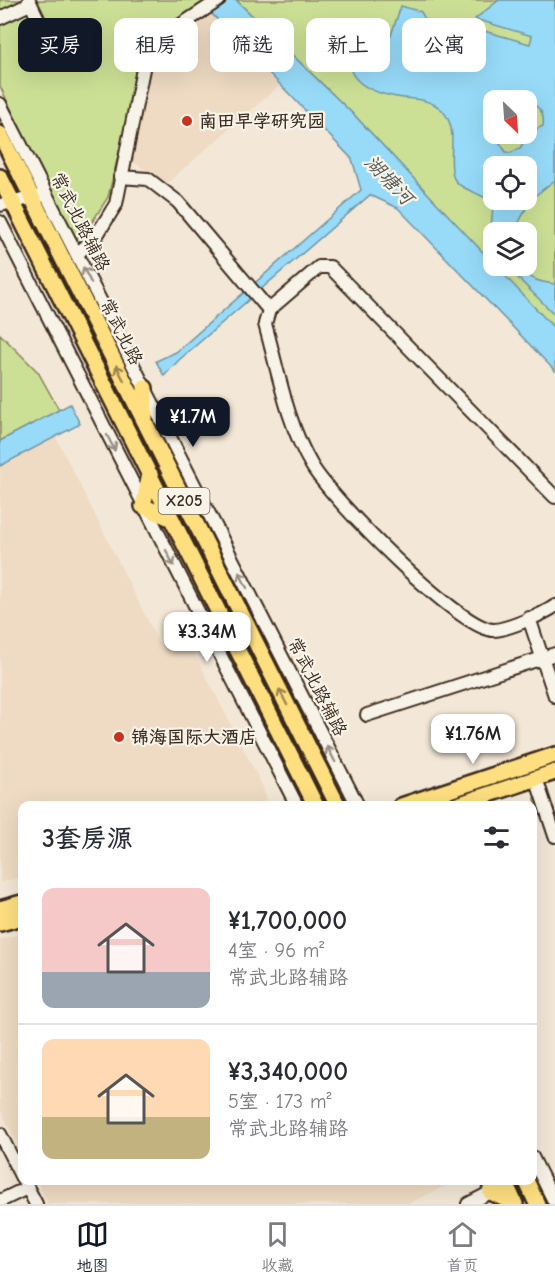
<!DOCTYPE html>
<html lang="zh">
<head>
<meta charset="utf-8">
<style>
	body { margin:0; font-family:"Comic Neue","LXGW WenKai TC",sans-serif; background:#f2f2f3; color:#2b2b33; height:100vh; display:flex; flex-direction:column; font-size:22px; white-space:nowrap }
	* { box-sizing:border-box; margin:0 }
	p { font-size:20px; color:#7c7c81 }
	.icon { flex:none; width:33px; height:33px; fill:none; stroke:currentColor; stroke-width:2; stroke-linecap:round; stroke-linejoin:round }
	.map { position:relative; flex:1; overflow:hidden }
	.drawer { position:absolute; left:18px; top:801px; width:519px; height:384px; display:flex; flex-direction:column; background:#fff; border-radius:12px; box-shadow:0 6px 24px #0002 }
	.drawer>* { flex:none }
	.hud { position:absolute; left:18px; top:18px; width:519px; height:54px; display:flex; gap:12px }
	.needle { width:39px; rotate:155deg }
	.buttons { position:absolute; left:483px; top:90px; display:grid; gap:12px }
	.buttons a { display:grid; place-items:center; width:54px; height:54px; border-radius:12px; background:#fff; box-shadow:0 6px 24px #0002; font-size:30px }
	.price { position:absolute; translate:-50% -51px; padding:0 14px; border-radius:12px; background:#fff; color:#222; font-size:20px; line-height:39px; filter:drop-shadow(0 2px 3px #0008) }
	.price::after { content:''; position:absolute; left:50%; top:36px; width:18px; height:14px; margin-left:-9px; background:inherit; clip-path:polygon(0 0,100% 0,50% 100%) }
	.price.on { background:#111827; color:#fff }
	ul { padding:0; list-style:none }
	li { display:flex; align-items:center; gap:18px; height:150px; padding:0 24px }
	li+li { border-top:2px solid #e1e1e2 }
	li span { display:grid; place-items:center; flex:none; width:168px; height:120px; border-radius:12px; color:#555 }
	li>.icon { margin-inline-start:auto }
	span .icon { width:72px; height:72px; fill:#fffc; stroke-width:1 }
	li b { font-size:26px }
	h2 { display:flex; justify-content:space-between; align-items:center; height:72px; padding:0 24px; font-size:26px }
	.tag { padding:0 21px; border-radius:12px; background:#fff; box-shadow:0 6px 24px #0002; font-size:21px; line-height:54px }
	.tag.on { background:#111827; color:#fff }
	.menu { display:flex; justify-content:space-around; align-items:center; height:84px; border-top:2px solid #e1e1e2; background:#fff; font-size:16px; color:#7c7c81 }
	.menu a { display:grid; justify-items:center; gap:3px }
	.menu .on { color:#111827 }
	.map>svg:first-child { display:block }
	.built { fill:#efdbc3 }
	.green { fill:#cce095; stroke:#84855a; stroke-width:1.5; fill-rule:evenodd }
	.water { fill:#97dbf9; stroke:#7294a1; stroke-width:1.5; fill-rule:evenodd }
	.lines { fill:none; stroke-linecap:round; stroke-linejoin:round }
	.minor-casing { stroke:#3b2a1e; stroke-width:16 }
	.major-casing { stroke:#3b2a1e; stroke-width:20 }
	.minor { stroke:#f7f3e8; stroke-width:12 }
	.major { stroke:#fedf80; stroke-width:15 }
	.oneway { stroke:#998e83 }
	.oneway2 { stroke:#9c844f }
	.poi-dot { fill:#c8321e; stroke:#f7f3e8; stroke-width:2 }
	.labels { text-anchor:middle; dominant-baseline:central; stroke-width:4.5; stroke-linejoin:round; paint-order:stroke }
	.shield { fill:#f7f3e8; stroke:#73665b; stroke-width:1.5 }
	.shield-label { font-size:16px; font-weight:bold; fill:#3b2a1e }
	.poi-label { font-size:18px; font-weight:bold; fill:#3b2a1e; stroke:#f7f3e8; text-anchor:start }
	.street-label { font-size:18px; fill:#3b2a1e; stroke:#f7f3e8 }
	.water-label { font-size:20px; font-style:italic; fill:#525655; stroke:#f7f3e8 }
</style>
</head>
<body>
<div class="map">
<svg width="555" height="1204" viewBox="0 0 555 1204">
	<rect width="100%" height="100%" fill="#f3e8d7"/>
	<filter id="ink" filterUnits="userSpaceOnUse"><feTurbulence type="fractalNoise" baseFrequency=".0167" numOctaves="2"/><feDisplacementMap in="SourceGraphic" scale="12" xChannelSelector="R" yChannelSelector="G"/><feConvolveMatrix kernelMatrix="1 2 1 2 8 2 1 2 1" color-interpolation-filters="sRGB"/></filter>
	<g filter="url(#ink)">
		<path class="built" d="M211,13L280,85L166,184L128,158L149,65L172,37Z
			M56,437L162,649L189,643L264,789L266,805L22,806V877L0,882V466Z
			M22,934V1153L0,1109V939Z
			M37,1181H456L408,1204H48Z"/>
		<path class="green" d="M0,0H212L142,58L108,197L89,227L74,241L0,86Z
			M236,0H555V329L494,266H526V232H494V265L356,117ZM494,100H526V134H494ZM494,166H526V200H494Z
			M0,334L38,372L59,410L0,441Z"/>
		<path class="water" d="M228,0H236L356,117L555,329V371L398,208L370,195L179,360L164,376L156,361L176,352L361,190L352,159L211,13Z
			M499,0H555V180L531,199L514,232H494L493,241L491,229L493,205C485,192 457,191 453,176C447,153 460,130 442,110C432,100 417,99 403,98C353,91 339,71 351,23L391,35L401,6L421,12L425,19L439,27L463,25L530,44L532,36L475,19ZM494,100C513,100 547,97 543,126L530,132L520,148L511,153L506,152L494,134ZM526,166V200H494V166Z
			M506,266H521C529,280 539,282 555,284V315Z
			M70,404L80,424L0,466V441Z"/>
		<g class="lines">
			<defs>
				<path id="minor" d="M29,0L50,44
					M0,18L30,4
					M0,104L358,806
					M120,177L148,179L178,202L269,310
					M0,205L40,196
					M0,222L297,806
					M77,254L95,238L116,204L144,64L164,36L219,0
					M555,497L330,267H319L269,310L265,324C278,370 287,424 312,466C334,502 454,624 492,630C504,631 544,614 555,606
					M529,618L555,696
					M367,715L555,654
					M536,778L555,836
					M0,1134L22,1178
					M532,1157L555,1203
					M24,1181L36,1204
					M0,1201L27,1188
					M468,1204L491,1192"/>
				<path id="major" d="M0,134L338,806
					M0,177L316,806
					M145,419V388
					M150,474L143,506L172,519
					M401,806L555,755
					M454,806L555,772
					M0,909L22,903
					M0,923L22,917
					M491,1180V1192L515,1204
					M504,1180L515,1204
					M526,1180L537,1204"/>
			</defs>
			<use href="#minor" class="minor-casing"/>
			<use href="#major" class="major-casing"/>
			<use href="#minor" class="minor"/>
			<use href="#major" class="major"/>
		</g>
		<defs><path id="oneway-shaft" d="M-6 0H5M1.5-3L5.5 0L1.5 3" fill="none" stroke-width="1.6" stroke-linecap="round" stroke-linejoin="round" transform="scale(1.5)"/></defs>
		<g class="oneway">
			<use href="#oneway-shaft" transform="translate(87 275) rotate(-117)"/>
			<use href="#oneway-shaft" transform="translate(111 443) rotate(63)"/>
			<use href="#oneway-shaft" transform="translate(170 558) rotate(63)"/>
			<use href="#oneway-shaft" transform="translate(243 580) rotate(-117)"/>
			<use href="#oneway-shaft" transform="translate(331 754) rotate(-118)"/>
		</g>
		<g class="oneway2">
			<use href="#oneway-shaft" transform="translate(120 373) rotate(-117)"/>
			<use href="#oneway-shaft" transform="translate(283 697) rotate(-117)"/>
		</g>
	</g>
	<g class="poi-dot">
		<circle cx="187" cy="121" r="6"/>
		<circle cx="119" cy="737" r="6"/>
	</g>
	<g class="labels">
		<rect class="shield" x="158.5" y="488" width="51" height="26" rx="4.5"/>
		<g class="shield-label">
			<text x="184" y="501">X205</text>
		</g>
		<g class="poi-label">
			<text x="199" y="121">南田早学研究园</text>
			<text x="131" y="737">锦海国际大酒店</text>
		</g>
		<g class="street-label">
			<text transform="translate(80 222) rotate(63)">常武北路辅路</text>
			<text transform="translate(121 332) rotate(63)">常武北路</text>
			<text transform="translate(317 687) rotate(63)">常武北路辅路</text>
		</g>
		<g class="water-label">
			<text transform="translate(389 180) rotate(46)">湖塘河</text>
		</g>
	</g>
</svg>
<div class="buttons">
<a><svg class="needle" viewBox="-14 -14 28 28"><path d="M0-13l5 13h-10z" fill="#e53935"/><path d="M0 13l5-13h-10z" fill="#7c7c81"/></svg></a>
<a><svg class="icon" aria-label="locate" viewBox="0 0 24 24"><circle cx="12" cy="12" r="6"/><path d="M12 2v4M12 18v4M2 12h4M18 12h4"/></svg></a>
<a><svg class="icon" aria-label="layers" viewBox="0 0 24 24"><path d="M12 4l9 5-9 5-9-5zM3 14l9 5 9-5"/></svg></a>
</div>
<b class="price on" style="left:193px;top:448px">¥1.7M</b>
<b class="price" style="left:207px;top:663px">¥3.34M</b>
<b class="price" style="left:473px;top:765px">¥1.76M</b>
<div class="hud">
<a class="tag on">买房</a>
<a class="tag">租房</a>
<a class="tag">筛选</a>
<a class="tag">新上</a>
<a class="tag">公寓</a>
</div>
<section class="drawer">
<h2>3套房源<svg class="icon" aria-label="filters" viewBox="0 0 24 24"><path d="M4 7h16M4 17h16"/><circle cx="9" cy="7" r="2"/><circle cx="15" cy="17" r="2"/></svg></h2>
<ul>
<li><span style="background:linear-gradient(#f6c9c9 70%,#9aa5b1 0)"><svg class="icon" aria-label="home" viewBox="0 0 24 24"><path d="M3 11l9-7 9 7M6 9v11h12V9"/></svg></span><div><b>¥1,700,000</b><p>4室 · 96 m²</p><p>常武北路辅路</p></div></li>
<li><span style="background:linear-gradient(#ffd9b3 65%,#c2b280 0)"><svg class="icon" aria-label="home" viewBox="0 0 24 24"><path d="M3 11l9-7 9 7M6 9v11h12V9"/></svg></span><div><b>¥3,340,000</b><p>5室 · 173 m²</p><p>常武北路辅路</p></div></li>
</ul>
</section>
</div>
<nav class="menu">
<a class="on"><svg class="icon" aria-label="map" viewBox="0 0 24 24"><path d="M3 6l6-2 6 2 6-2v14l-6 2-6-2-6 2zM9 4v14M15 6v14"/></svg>地图</a>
<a><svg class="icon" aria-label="saved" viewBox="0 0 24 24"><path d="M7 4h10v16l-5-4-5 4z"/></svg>收藏</a>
<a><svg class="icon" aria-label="home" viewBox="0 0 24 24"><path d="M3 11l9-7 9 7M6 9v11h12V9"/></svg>首页</a>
</nav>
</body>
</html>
